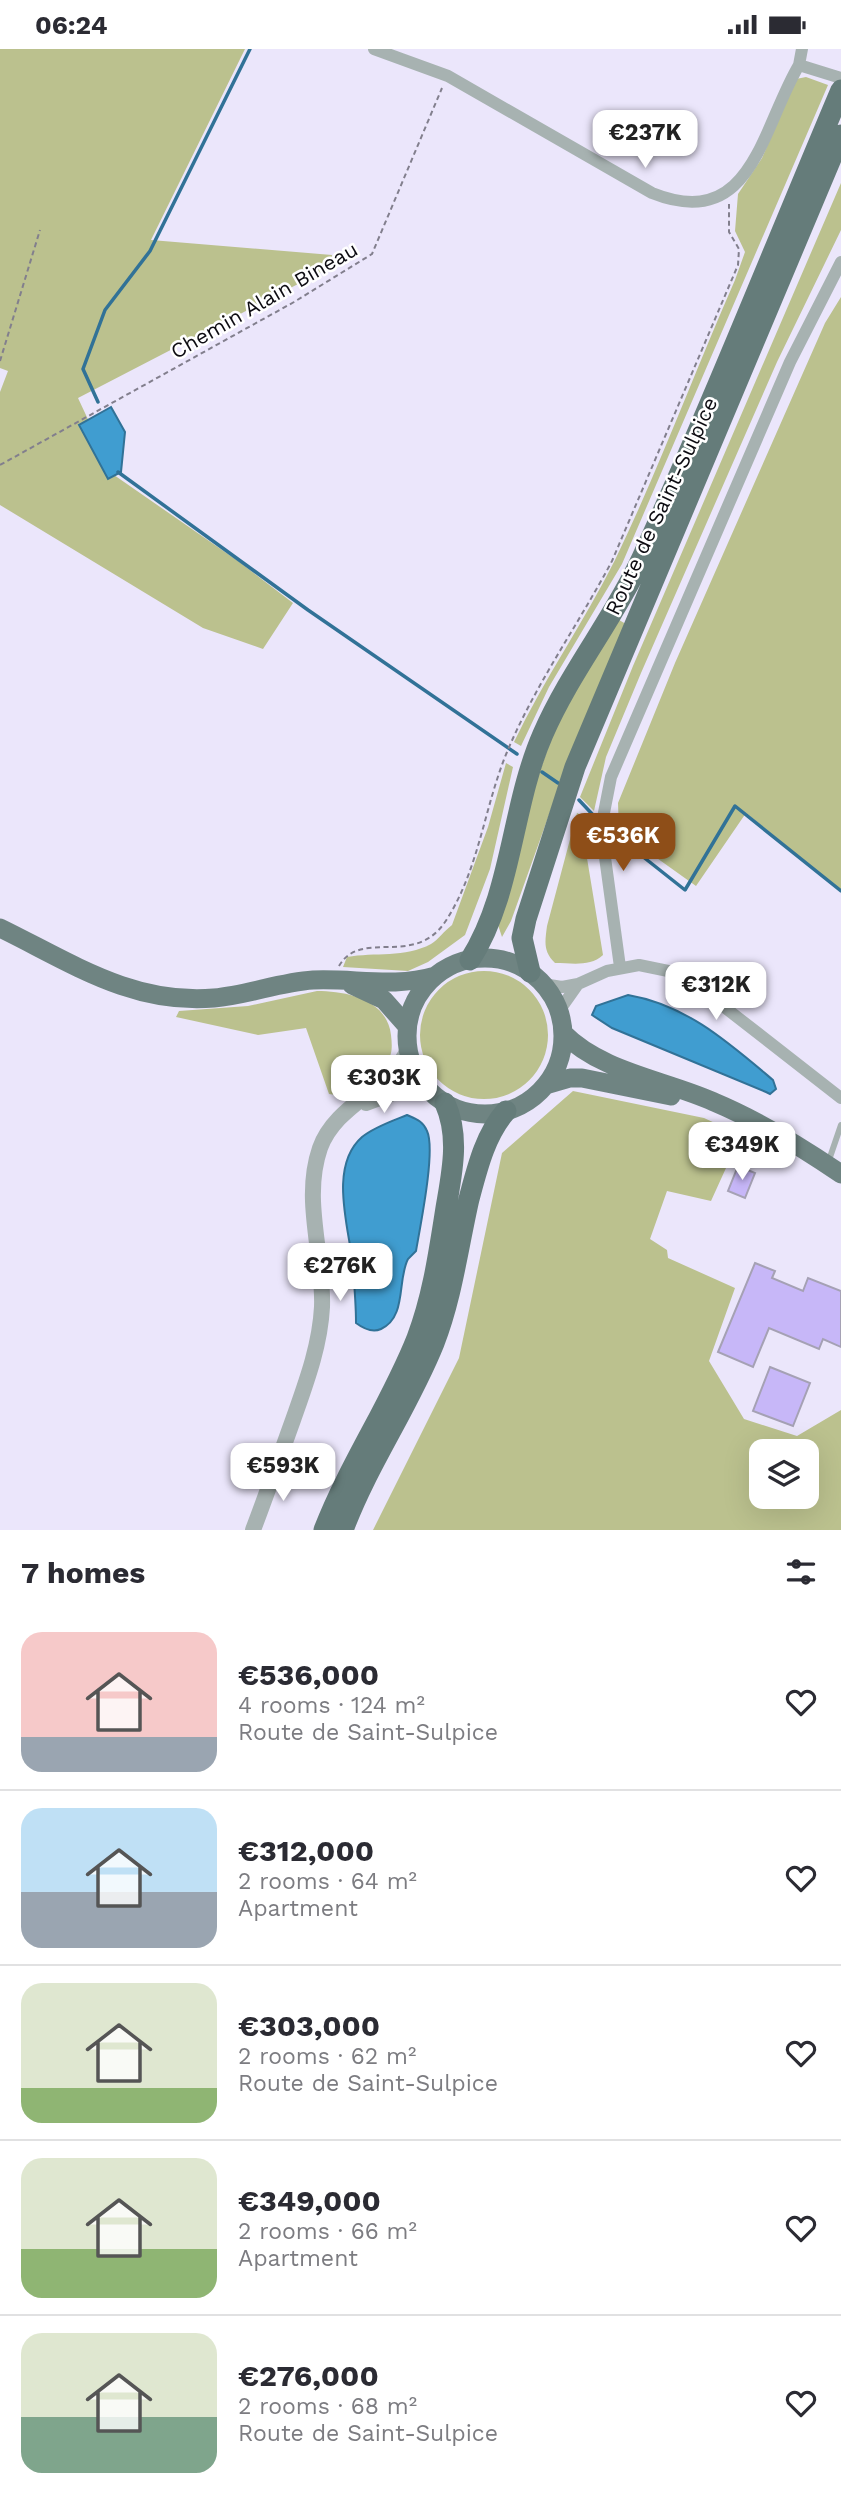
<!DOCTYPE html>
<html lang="en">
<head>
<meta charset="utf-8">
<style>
	body { margin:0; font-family:"Work Sans",sans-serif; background:#f7f7f7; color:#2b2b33; height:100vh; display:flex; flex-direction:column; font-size:26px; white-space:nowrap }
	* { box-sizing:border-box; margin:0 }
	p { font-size:23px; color:#7c7c81 }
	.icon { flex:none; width:38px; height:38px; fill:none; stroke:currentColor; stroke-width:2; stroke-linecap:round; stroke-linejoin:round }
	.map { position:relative; height:1481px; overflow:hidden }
	.panel { display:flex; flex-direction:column; background:#fff; flex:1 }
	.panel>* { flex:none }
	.controls { position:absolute; left:749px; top:1390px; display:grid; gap:14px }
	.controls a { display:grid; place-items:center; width:70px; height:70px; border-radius:14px; background:#fff; box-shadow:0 7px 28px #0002; font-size:35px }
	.price { position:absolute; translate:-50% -60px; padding:0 16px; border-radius:14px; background:#fff; color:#222; font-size:23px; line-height:46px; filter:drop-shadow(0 2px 4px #0008) }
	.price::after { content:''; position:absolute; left:50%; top:42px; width:21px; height:16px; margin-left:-10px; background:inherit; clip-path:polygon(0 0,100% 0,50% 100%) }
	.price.active { background:#8e4e18; color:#fff }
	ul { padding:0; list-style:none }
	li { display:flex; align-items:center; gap:21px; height:175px; padding:0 21px }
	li+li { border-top:2px solid #e1e1e2 }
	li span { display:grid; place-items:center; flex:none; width:196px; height:140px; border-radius:21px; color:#555 }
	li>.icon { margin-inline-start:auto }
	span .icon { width:84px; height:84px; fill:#fffc; stroke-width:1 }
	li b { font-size:30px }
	h2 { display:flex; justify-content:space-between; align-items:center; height:84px; padding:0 21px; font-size:30px }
	.status { display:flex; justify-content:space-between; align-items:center; height:49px; padding:0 35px; background:#fff; direction:ltr }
	.status svg { height:19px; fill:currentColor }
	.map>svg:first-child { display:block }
	.green { fill:#bbc18e; fill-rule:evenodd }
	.water { fill:#409dd0; stroke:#317297; stroke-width:2 }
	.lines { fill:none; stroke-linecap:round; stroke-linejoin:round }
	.stream { stroke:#317297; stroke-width:3.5 }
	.building { fill:#c7b7f8; stroke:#a5a1b4; stroke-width:2 }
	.path { stroke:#827f8d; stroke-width:2; stroke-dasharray:5 3.5; stroke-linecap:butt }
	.service { stroke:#a7b2b1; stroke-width:6 }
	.minor { stroke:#a7b2b1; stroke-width:12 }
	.tertiary { stroke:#a7b2b1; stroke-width:16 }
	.primary { stroke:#6f8482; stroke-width:19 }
	.trunk { stroke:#657c7a; stroke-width:21 }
	.labels { text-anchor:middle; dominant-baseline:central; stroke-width:5; stroke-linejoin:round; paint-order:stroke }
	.street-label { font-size:21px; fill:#0d0c12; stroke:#fff }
</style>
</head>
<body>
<div class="status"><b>06:24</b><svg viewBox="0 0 49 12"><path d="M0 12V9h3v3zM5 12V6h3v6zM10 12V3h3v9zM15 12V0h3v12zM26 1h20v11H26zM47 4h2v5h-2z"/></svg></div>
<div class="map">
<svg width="841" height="1481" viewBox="0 0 841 1481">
	<rect width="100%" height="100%" fill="#ebe6fb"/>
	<path class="green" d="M0,0H245L151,191L332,206L331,218L78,349L114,426L238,512L293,554L263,600L203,579L0,456V343L8,322L0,319Z
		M806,28L828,36L622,515L549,638L521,697L514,693C544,630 584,573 615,511C659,420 694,324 735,231L745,203L735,182L738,145L762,109L796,30Z
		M841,134V181L777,313L641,624L606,708L594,762L580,748L633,617Z
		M841,248V841L746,764L696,837L619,782L618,754L675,614L825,274Z
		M619,571L626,575L570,707L511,872L502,888L498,876C513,817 527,756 548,699C565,654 594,613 619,571Z
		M506,714L513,718L490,820L465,886L428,913L408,922L343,918L347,908C375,903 405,909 431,895C438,891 444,882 452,876L488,778Z
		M577,764L590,770L584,791L603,906C590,918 572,914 555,914C543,902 545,893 547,877Z
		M420 986a64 64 0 1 1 128 0a64 64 0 1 1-128 0Z
		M317,942C346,942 387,950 391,986C392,995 393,1005 387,1013C377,1027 357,1037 343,1047L329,1045L306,979L258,986L176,968L179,962L248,957Z
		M573,1042L704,1069L741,1086L711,1152L667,1142L650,1190L667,1201L668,1209L735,1239L709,1312L744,1370L797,1387L841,1361V1481H373L459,1309L502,1104ZM761,1402H807V1447H761Z"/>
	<path class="water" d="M111,358L125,383L121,423L108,430L79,376Z
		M628,946C687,956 729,994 773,1031L776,1040L770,1045L766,1043L612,979L592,966L596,957Z
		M407,1066C416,1070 423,1072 427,1082C436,1101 420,1178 416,1202C415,1203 409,1209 408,1210C397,1231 407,1268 381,1280C372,1284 364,1280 356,1274C356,1252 354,1231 352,1209C347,1173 330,1116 362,1088C374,1078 392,1072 407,1066Z"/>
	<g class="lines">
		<path class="stream" d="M98,353L83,320L105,261L150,202L250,0
			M118,423L308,561L517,705
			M542,723L558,734
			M579,751L594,767
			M613,784L685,841L735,757L841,842"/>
	</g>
	<path class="building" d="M738,1117L755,1124L745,1149L728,1142Z
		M755,1214L775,1222L772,1229L803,1242L808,1229L841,1242V1298L823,1290L819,1300L769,1279L753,1318L718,1303Z
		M770,1318L810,1334L793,1377L753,1362Z"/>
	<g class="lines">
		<path class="path" d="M0,312L40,181
			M0,416L294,253L372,205L442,39
			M339,917C361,879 414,919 445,873C479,822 484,758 507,703C535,636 578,576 612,512L738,216L739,200L729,183V155"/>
		<path class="service" d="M828,1114L841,1076"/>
		<path class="minor" d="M374,0L448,27L652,144C752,184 761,80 799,16L802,0
			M799,16L841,29
			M620,918L601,779L611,728L790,313L841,213
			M543,935L562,938L578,935L607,922L639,916L673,923L714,950L841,1049
			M559,962L578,935"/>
		<path class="tertiary" d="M366,1054L401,1041L430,1042
			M253,1481C267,1444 280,1407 293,1371C306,1334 320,1297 322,1258C324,1205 302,1151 320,1099C336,1055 388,1042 408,1001"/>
		<path class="primary" d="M0,879C70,913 132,956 214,949C248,946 280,933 313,931C354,929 394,939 435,927
			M407 987a78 78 0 1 1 156 0a78 78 0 1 1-156 0Z
			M352,936L384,951L407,977
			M563,984C601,1023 665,1031 714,1053C757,1071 803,1099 841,1125
			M546,1036L570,1029H582L671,1047"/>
		<path class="trunk" d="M470,911C513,843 511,758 543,685C570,623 613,571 642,509C712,356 775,197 841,41
			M530,923L522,889L526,870L575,718L841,86
			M324,1481C350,1414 391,1355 417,1289C433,1247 439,1203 446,1159C452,1123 460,1088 445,1054
			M343,1481C367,1416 408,1359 434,1294C452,1248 458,1198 469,1150C477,1120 485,1086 506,1062"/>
	</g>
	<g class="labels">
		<g class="street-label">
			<text transform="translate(264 251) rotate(-30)">Chemin Alain Bineau</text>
			<text transform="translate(661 457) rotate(-65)">Route de Saint-Sulpice</text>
		</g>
	</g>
</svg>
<div class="controls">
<a><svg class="icon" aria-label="layers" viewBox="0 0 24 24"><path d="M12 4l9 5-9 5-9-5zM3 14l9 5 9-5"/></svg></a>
</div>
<b class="price" style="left:645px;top:121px">€237K</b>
<b class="price active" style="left:623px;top:824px">€536K</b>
<b class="price" style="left:716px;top:973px">€312K</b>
<b class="price" style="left:384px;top:1066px">€303K</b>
<b class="price" style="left:742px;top:1133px">€349K</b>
<b class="price" style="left:340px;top:1254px">€276K</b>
<b class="price" style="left:283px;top:1454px">€593K</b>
</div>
<section class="panel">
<h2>7 homes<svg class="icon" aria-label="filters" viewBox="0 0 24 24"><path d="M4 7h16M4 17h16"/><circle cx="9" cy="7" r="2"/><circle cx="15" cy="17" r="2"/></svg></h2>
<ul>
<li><span style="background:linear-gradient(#f6c9c9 75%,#9aa5b1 0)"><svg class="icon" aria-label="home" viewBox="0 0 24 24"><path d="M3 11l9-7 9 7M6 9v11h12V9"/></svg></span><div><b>€536,000</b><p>4 rooms · 124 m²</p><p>Route de Saint-Sulpice</p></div><svg class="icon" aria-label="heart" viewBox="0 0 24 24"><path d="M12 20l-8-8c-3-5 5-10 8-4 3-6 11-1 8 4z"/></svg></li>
<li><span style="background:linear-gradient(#bfe0f5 60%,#9aa5b1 0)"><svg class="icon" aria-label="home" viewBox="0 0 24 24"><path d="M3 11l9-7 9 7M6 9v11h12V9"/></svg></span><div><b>€312,000</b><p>2 rooms · 64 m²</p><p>Apartment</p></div><svg class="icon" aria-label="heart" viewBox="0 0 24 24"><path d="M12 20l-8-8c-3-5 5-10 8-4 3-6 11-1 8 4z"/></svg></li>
<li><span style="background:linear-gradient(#dfe7d0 75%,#8fb573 0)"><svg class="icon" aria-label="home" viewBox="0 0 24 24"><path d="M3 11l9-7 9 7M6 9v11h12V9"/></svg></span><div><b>€303,000</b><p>2 rooms · 62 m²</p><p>Route de Saint-Sulpice</p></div><svg class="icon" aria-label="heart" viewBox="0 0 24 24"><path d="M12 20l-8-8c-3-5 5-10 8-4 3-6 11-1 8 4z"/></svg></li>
<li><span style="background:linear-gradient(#dfe7d0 65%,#8fb573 0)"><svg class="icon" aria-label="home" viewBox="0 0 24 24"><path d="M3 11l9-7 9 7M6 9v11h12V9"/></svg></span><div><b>€349,000</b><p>2 rooms · 66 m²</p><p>Apartment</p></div><svg class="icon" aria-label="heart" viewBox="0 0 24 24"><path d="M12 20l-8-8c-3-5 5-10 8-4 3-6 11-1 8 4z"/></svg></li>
<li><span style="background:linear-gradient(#dfe7d0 60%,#7fa58c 0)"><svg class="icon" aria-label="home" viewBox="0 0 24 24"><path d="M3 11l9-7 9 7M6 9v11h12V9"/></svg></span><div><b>€276,000</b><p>2 rooms · 68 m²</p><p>Route de Saint-Sulpice</p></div><svg class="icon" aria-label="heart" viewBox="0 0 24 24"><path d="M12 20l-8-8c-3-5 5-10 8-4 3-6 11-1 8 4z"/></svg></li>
</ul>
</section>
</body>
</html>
